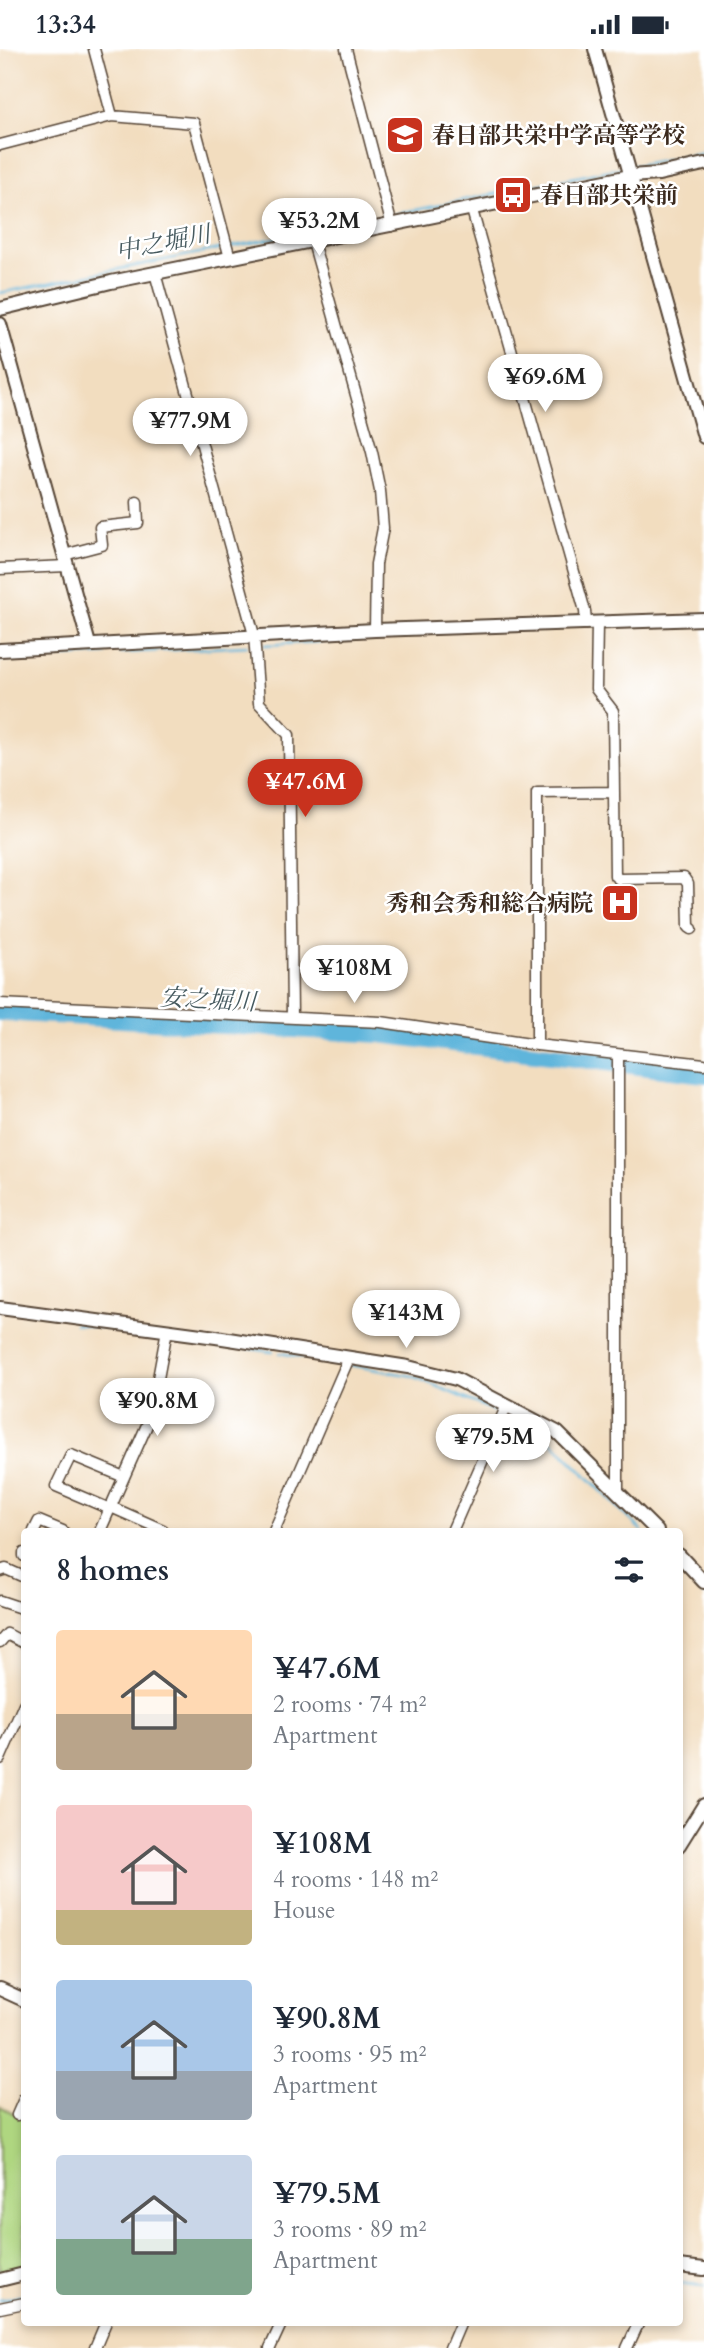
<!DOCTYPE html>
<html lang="en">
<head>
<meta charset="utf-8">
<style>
	body { margin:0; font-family:Cardo,"Noto Serif JP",serif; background:#f2f2f3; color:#1f2937; height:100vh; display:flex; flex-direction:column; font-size:26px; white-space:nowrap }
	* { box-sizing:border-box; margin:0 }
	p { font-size:23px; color:#747a83 }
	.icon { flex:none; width:38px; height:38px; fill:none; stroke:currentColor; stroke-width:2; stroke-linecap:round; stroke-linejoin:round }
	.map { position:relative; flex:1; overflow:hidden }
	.sheet { position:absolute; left:21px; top:1479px; width:662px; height:798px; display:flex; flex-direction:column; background:#fff; border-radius:7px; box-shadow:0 4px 10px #0003 }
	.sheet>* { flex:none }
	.price { position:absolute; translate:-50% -60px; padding:0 16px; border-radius:24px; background:#fff; color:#222; font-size:23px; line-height:46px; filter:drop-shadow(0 2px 4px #0008) }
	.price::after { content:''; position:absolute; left:50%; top:42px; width:21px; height:16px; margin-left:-10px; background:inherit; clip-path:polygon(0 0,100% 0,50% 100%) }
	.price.current { background:#c8321e; color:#fff }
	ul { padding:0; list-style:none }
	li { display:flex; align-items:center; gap:21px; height:175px; padding:0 35px }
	li span { display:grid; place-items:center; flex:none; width:196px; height:140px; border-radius:7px; color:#555 }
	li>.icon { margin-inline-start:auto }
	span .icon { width:84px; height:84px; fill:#fffc; stroke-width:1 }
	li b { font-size:30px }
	h2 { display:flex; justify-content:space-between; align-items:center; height:84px; padding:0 35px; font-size:30px }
	.status { display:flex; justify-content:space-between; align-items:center; height:49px; padding:0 35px; background:#fff; direction:ltr }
	.status svg { height:19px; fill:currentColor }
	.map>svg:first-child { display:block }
	.green { fill:#afd680; stroke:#75804f; stroke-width:2 }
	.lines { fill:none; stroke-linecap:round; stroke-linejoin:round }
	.stream { stroke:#5eb5db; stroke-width:2.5 }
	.river { stroke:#5eb5db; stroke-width:18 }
	.minor-casing { stroke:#564536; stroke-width:13 }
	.tertiary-casing { stroke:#564536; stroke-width:16 }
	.minor { stroke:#fff; stroke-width:10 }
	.tertiary { stroke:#fff; stroke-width:12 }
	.labels { text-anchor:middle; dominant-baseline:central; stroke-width:5; stroke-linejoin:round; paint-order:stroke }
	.poi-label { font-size:23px; font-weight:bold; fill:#3b2a1e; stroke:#fff; text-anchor:start }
	.water-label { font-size:24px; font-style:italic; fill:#475b60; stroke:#fff }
</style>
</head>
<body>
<div class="status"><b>13:34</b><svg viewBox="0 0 49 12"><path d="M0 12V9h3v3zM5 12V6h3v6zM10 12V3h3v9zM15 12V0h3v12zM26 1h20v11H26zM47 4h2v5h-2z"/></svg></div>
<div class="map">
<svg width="704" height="2299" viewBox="0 0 704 2299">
	<rect width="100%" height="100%" fill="#fff"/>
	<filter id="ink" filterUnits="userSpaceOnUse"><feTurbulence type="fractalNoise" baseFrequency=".0143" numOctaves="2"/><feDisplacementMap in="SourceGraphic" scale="14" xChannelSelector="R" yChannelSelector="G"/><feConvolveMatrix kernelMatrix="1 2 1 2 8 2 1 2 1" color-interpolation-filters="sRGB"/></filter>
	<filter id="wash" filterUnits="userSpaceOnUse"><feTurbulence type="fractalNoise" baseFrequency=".00686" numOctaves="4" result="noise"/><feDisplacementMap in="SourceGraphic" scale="28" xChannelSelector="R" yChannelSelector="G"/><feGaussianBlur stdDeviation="1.57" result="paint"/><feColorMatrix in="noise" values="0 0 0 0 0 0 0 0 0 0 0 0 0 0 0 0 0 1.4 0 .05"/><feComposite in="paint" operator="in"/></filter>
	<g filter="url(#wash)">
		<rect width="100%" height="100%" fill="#f2ddbf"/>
		<path class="green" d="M0,2057L24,2070V2221L0,2226Z"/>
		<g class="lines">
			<path class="stream" d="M632,117L704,103
				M391,166L625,118
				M230,198L385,167
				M0,244L224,199
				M264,596L351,591
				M120,604L247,597
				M0,611L106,605
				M75,1275L162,1287
				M169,1288L273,1303
				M280,1304L342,1315
				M349,1316L413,1327L542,1383L642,1482
				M679,1521L704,1546
				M679,2234L704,2237
				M0,2252L24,2246"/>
			<path class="river" d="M0,963L380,985L704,1025"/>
		</g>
	</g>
	<g filter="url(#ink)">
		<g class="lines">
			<defs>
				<path id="minor" d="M94,0L112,67L194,74L230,209
					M346,0L392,177
					M0,96L112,67
					M472,161L585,562L586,575
					M313,193L372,403L380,442L383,479L376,515L375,581
					M155,224L254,586L259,654L289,686L292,968
					M64,506L102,496L100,478L138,474L137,453
					M0,520L67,517
					M597,574L596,640L613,662L615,827L619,830L684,829L688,835L689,878L692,880
					M0,955L381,973L537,996L704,1015
					M537,996V744L614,743
					M618,1006V1443
					M111,1458L163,1481
					M110,1460L56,1437L71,1406L124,1428
					M34,1482L39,1472L63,1482
					M100,1482L151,1367L167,1281
					M274,1482L349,1309
					M452,1482L507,1356
					M24,1504V1507
					M0,1522L6,1520L24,1528
					M0,1552L24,1560
					M0,1593L7,1585L24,1594
					M0,1710L24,1655
					M17,2066L24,2050
					M0,2259L24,2254
					M95,2299L106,2273
					M270,2299L282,2273
					M450,2299L461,2273
					M627,2299L639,2273"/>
				<path id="tertiary" d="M595,0L704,388
					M0,260L111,233L630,127L659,125L704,115
					M0,275L89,595
					M0,601L375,581L704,570
					M0,1259L216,1288L408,1318L456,1330L557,1383L657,1482
					M679,1506L704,1533
					M679,1796L704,1756
					M0,1940L24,1951
					M679,2217L704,2220
					M0,2231L24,2225"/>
			</defs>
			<use href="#minor" class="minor-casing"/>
			<use href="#tertiary" class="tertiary-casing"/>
			<use href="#minor" class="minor"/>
			<use href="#tertiary" class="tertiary"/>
		</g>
	</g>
	<defs>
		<symbol id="school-square" viewBox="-11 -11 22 22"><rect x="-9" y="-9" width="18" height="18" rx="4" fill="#c8321e" stroke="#fff"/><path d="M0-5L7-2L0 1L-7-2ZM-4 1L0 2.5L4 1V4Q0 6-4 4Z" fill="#fff"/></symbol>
		<symbol id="bus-square" viewBox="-11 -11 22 22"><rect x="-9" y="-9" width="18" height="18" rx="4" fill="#c8321e" stroke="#fff"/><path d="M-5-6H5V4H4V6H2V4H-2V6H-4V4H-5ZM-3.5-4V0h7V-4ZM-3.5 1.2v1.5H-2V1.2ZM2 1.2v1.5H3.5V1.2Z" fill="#fff"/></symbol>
		<symbol id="hospital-square" viewBox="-11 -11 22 22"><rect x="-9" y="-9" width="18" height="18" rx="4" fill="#c8321e" stroke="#fff"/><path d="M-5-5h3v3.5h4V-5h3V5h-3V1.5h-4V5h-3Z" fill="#fff"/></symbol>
	</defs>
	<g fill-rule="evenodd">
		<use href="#school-square" x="383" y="64" width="44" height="44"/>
		<use href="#bus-square" x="491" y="124" width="44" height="44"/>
		<use href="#hospital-square" x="598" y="832" width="44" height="44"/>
	</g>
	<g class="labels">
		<g class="poi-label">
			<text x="432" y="86">春日部共栄中学高等学校</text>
			<text x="540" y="146">春日部共栄前</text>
			<text x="593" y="854" text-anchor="end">秀和会秀和総合病院</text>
		</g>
		<g class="water-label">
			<text transform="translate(163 194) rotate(-11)">中之堀川</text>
			<text transform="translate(208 951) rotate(3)">安之堀川</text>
		</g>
	</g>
</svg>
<b class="price" style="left:319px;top:209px">¥53.2M</b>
<b class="price" style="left:545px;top:365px">¥69.6M</b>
<b class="price" style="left:190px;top:409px">¥77.9M</b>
<b class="price current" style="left:305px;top:770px">¥47.6M</b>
<b class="price" style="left:354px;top:956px">¥108M</b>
<b class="price" style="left:406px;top:1301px">¥143M</b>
<b class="price" style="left:157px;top:1389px">¥90.8M</b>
<b class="price" style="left:493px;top:1425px">¥79.5M</b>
<section class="sheet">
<h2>8 homes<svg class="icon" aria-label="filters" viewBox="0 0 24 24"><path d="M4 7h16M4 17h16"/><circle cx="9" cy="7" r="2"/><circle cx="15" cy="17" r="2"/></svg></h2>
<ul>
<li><span style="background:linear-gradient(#ffd9b3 60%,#b9a48a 0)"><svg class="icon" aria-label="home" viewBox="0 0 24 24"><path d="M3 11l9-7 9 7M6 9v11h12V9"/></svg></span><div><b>¥47.6M</b><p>2 rooms · 74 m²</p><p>Apartment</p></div></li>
<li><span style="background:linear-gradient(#f6c9c9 75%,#c2b280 0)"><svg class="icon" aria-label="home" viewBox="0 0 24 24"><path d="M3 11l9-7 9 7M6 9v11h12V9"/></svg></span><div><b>¥108M</b><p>4 rooms · 148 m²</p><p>House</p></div></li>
<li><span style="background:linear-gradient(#a9c7e8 65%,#9aa5b1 0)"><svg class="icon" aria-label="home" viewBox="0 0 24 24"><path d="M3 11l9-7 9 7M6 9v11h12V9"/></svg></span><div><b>¥90.8M</b><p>3 rooms · 95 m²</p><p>Apartment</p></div></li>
<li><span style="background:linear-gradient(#c9d6e8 60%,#7fa58c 0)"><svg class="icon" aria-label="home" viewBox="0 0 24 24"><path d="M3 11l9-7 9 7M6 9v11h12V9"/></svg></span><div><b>¥79.5M</b><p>3 rooms · 89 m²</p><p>Apartment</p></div></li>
</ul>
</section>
</div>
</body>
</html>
